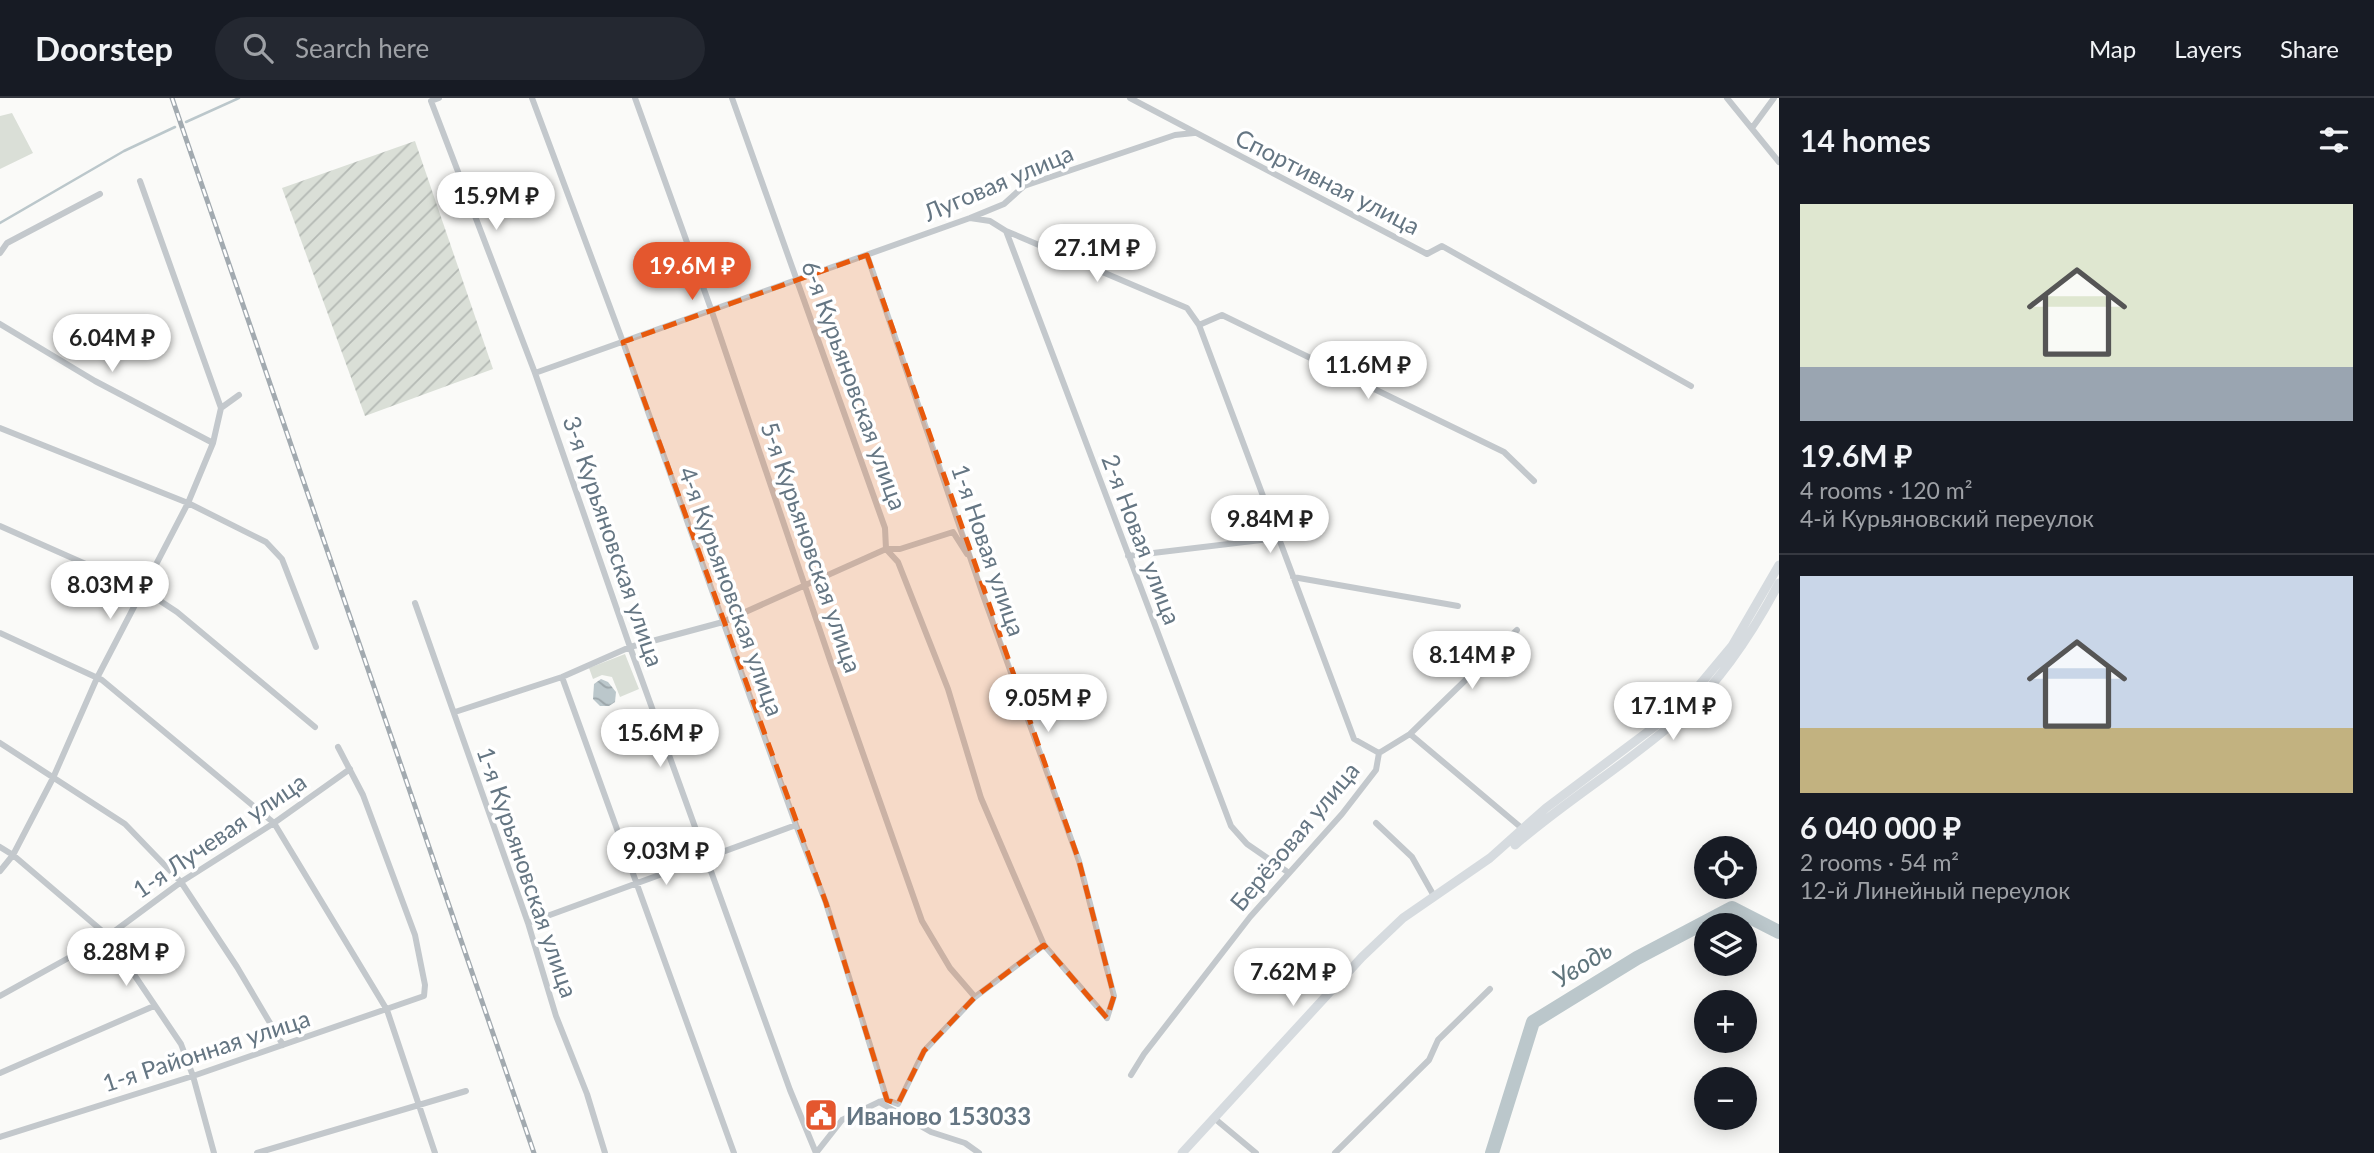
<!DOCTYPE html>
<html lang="en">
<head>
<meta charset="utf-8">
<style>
	body { margin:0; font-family:Lato,sans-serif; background:#242831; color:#f1f3f6; height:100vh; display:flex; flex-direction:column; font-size:26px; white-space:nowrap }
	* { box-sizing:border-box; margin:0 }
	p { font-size:23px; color:#9ea1a6 }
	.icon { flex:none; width:38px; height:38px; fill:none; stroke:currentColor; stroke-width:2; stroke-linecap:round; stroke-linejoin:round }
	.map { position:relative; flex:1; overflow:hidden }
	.drawer { display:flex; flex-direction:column; background:#171b24; width:595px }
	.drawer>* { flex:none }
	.fabs { position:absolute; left:1694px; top:738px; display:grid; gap:14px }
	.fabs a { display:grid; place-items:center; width:63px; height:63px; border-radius:50%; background:#171b24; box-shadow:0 4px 18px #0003; font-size:35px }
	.price { position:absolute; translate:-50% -60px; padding:0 16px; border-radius:24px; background:#fff; color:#222; font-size:23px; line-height:46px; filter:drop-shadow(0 2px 4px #0008) }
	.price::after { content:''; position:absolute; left:50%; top:42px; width:21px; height:16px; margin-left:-10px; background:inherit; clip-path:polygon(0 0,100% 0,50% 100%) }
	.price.active { background:#e4572e; color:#fff }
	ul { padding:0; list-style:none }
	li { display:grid; align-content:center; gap:14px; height:371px; padding:0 21px }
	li+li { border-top:2px solid #363941 }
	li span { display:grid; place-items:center; height:217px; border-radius:0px; color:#555 }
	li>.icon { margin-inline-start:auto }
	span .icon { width:126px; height:126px; fill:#fffc; stroke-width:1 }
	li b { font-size:30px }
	h2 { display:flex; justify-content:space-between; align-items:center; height:84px; padding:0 21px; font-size:30px }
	header { display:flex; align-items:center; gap:42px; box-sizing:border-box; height:98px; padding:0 35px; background:#171b24; border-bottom:2px solid #363941 }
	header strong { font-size:33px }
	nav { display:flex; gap:38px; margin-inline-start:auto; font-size:24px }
	.search { width:490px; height:63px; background:#242831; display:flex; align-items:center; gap:18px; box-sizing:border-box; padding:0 24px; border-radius:38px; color:#9ea1a6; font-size:26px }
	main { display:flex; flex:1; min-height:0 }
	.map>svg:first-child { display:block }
	.green { fill:#dadfd7 }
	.garden { fill:url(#garden-furrows) }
	.water { fill:url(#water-waves) }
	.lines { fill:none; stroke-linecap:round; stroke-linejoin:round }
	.stream { stroke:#bbc7cb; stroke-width:2.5 }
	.river { stroke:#bbc7cb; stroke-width:14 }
	.street { stroke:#c3c8cc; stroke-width:6 }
	.secondary { stroke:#d6dbdf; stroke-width:9 }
	.rail-casing { stroke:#a2aab0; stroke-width:5 }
	.rail { stroke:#fff; stroke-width:2.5; stroke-dasharray:8; stroke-linecap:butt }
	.marked { fill:#e8590c; fill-opacity:0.2; stroke:#e8590c; stroke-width:5; stroke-dasharray:14 9; stroke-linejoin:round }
	.labels { text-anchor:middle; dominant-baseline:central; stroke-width:7; stroke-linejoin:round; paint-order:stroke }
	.street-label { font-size:24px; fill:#657683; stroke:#fff }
	.poi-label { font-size:24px; font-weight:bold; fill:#657683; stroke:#fff; text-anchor:start }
	.water-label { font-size:26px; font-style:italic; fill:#60757c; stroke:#fff }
</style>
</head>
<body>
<header>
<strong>Doorstep</strong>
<div class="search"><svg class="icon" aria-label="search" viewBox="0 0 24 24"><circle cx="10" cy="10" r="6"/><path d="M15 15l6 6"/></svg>Search here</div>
<nav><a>Map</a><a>Layers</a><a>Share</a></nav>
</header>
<main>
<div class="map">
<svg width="1779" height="1055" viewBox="0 0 1779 1055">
	<defs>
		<pattern id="garden-furrows" width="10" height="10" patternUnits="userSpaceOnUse" patternTransform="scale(1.75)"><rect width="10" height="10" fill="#dadfd7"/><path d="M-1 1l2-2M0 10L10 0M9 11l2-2" fill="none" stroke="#b4b9b4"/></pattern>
		<pattern id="water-waves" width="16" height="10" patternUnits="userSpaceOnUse" patternTransform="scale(1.75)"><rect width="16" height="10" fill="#bbc7cb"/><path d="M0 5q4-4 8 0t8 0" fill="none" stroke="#9ca6aa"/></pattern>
	</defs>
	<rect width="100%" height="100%" fill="#fafaf8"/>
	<path class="green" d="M12,15L33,55L0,71V18Z
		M625,556L639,591L620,599L612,579L602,577L593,581L589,570Z"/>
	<path class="garden" d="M415,43L493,271L365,318L282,90Z"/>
	<path class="water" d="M601,581L608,584L616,594L615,604L609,608H600L593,601L594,586Z"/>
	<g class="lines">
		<path class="stream" d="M186,24L239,0
			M0,125L124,53L175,29"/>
		<path class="river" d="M1492,1055L1533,924L1637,860L1732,810L1779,834"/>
		<path class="street" d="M439,0L431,3L535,275L630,549L790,992L816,1055L842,1022L879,1004L887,1002L898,1006L924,953L975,899L1044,847
			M532,0L623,244L796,727L826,805L887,1002
			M635,0L711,211L830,562L922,823L950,870L975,899
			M732,0L885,430L886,451L898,464L948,591L981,700L1044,847L1107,920
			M1130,0L1427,156L1442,148L1691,288
			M1727,0L1779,64
			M1752,30L1774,0
			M140,83L221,310
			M970,120L990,123L1006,133L1231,728L1247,746L1289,775
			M1006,133L1187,210L1199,227L1354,641L1379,655
			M0,155L7,145L100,96
			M867,157L983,497L1079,763L1114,898L1107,920
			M0,226L95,283L213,345
			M1199,227L1222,217L1504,354L1534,383
			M535,275L970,120L1004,106L1024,88L1175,37L1194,35
			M0,330L188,405L266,444L282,461L316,549
			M0,428L142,491L177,514L315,629
			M1128,458L1278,440
			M1293,479L1458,508
			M415,505L528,825L556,918L587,996L605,1055
			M0,535L102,582L274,725L387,912L435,1055
			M562,579L734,1055
			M455,614L562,579L630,549L723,524L886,451H900L953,434L967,456
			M1410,636L1524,732
			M0,645L125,726L181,784L237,869L283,947
			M1379,655L1410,636L1517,532
			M1376,725L1412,759L1434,798
			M0,749L13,757L108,838L181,946L193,978L214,1055
			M0,773L13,757L53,680L97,580L188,405L213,345L221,310L239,297
			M528,825L796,727
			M0,898L108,838L181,784L274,725L350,671
			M0,975L154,908
			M1131,977L1144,956L1250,819L1342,716L1376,672L1379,655
			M879,1004L931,1034L965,1045L979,1055
			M1214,1020L1256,1055
			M0,1039L193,978L424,898L425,887L415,837L363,697L338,649
			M257,1055L466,993
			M1335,1055L1429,962L1438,942L1490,891"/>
		<path class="secondary" d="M1515,747C1569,700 1632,663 1685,615C1724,579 1754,532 1779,485
			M1182,1055L1362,859L1403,820L1490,760L1546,710L1662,623L1692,596L1732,548L1779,467"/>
		<defs>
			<path id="rail" d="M172,0L534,1055"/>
		</defs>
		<use href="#rail" class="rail-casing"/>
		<use href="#rail" class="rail"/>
	</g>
	<path class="marked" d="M867,157L1079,763L1114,898L1107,920L1044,847L975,899L924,953L898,1006L887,1002L826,805L623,244Z"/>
	<defs>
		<symbol id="civic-square" viewBox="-11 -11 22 22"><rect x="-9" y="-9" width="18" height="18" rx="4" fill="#e4572e" stroke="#fff"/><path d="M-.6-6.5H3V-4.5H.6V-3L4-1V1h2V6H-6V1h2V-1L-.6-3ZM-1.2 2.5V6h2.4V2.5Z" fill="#fff"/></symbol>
	</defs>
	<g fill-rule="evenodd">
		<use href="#civic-square" x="802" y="998" width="38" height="38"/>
	</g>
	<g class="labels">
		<g class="street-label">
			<text transform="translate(1328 83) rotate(27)">Спортивная улица</text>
			<text transform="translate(998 84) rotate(-23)">Луговая улица</text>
			<text transform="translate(855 287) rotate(70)">6-я Курьяновская улица</text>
			<text transform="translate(1142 441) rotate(69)">2-я Новая улица</text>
			<text transform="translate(614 443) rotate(71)">3-я Курьяновская улица</text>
			<text transform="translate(812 449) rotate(71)">5-я Курьяновская улица</text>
			<text transform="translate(989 452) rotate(71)">1-я Новая улица</text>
			<text transform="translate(732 493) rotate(70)">4-я Курьяновская улица</text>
			<text transform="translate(219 737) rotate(-34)">1-я Лучевая улица</text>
			<text transform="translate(1294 738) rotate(-50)">Берёзовая улица</text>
			<text transform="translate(528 774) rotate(71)">1-я Курьяновская улица</text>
			<text transform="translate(206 952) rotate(-18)">1-я Районная улица</text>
		</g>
		<g class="poi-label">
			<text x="846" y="1017">Иваново 153033</text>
		</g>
		<g class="water-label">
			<text transform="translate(1582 865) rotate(-32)">Уводь</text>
		</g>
	</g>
</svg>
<div class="fabs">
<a><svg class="icon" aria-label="locate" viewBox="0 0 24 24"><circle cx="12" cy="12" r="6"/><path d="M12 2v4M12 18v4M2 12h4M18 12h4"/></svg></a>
<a><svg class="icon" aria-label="layers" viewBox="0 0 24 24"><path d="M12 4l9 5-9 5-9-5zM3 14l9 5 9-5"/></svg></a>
<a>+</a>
<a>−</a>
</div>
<b class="price" style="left:496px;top:134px">15.9M ₽</b>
<b class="price" style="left:1097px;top:186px">27.1M ₽</b>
<b class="price active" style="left:692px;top:204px">19.6M ₽</b>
<b class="price" style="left:112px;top:276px">6.04M ₽</b>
<b class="price" style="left:1368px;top:303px">11.6M ₽</b>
<b class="price" style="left:1270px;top:457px">9.84M ₽</b>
<b class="price" style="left:110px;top:523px">8.03M ₽</b>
<b class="price" style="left:1472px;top:593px">8.14M ₽</b>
<b class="price" style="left:1048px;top:636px">9.05M ₽</b>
<b class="price" style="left:1673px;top:644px">17.1M ₽</b>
<b class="price" style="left:660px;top:671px">15.6M ₽</b>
<b class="price" style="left:666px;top:789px">9.03M ₽</b>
<b class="price" style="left:126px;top:890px">8.28M ₽</b>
<b class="price" style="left:1293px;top:910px">7.62M ₽</b>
</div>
<section class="drawer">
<h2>14 homes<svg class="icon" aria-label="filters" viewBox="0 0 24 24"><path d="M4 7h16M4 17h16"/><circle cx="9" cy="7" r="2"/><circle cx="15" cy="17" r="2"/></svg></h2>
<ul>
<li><span style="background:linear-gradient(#dfe7d0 75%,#9aa5b1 0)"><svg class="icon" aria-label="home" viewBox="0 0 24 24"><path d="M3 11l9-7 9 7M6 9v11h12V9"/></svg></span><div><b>19.6M ₽</b><p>4 rooms · 120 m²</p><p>4-й Курьяновский переулок</p></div></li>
<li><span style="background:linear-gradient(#c9d6e8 70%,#c2b280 0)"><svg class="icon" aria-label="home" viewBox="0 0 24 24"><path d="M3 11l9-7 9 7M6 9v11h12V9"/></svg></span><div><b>6 040 000 ₽</b><p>2 rooms · 54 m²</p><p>12-й Линейный переулок</p></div></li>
</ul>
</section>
</main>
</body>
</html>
